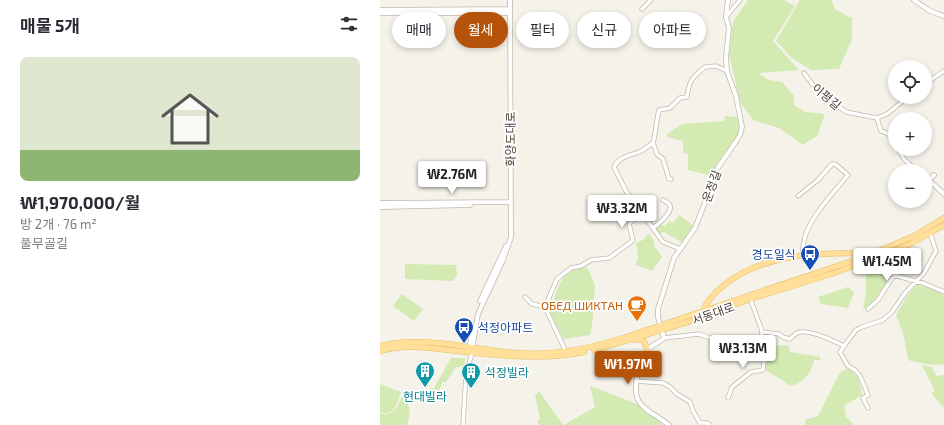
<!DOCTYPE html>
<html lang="ko">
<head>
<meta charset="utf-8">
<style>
	body { margin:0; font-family:"Exo 2","Noto Sans KR",sans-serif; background:#f2f2f3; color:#2b2b33; height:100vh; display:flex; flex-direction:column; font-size:15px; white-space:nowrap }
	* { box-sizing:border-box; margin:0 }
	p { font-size:13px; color:#7c7c81 }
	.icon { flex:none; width:22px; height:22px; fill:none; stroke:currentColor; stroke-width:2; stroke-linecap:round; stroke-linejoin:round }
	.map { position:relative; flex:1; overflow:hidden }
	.panel { display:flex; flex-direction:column; background:#fff; width:380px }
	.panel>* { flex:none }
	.top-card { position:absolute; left:12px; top:12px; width:380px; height:36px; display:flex; gap:8px }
	.buttons { position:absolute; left:508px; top:60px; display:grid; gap:8px }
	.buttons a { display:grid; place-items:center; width:44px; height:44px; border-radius:50%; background:#fff; box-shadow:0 2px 6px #0003; font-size:20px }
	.price { position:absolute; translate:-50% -34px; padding:0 9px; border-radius:4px; background:#fff; color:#222; font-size:13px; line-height:26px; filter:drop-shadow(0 1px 2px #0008) }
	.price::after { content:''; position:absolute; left:50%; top:24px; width:12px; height:9px; margin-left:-6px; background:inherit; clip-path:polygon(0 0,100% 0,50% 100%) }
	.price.selected { background:#b45309; color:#fff }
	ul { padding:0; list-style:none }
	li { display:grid; align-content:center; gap:8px; height:212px; padding:0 20px }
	li span { display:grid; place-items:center; height:124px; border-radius:8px; color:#555 }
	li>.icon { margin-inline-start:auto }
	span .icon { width:72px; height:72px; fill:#fffc; stroke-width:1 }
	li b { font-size:17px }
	h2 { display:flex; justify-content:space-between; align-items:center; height:48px; padding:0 20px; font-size:17px }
	.pill { padding:0 14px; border-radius:18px; background:#fff; box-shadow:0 2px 6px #0003; font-size:14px; line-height:36px }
	.pill.selected { background:#b45309; color:#fff }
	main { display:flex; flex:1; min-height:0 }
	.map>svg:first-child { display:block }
	.green { fill:#d3eab2 }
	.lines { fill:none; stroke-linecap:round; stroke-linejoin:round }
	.minor-casing { stroke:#c1b9ac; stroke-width:5 }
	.tertiary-casing { stroke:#c1b9ac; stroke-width:5.5 }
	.primary-casing { stroke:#e7bd66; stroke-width:6 }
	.minor { stroke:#fff; stroke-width:3.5 }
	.tertiary { stroke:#fff; stroke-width:4 }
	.primary { stroke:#ffdf9a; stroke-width:5 }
	.labels { text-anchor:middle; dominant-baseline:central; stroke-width:3.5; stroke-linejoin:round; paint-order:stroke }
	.street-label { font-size:12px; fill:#4a4238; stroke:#fff }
	.transit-label { font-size:12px; fill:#164399; stroke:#fff; text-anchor:end }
	.food-label { font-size:12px; fill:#c56008; stroke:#fff; text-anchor:end }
	.culture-label { font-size:12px; fill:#0d838f; stroke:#fff; text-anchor:start }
</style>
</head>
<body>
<main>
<section class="panel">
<h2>매물 5개<svg class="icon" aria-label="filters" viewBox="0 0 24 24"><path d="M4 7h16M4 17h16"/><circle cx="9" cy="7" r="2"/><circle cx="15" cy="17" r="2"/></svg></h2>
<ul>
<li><span style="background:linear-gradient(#dfe7d0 75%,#8fb573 0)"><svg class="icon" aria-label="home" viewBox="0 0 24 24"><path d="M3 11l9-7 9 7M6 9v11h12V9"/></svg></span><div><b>₩1,970,000/월</b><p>방 2개 · 76 m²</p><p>풀무골길</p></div></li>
</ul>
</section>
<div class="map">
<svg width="564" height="425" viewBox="0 0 564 425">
	<rect width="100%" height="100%" fill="#f5f2ea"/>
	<path class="green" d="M368,0H404L415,6L393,41L419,70L378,73L389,80L402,82L414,96V105L425,112L445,114L437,136L423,145L399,128L373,120L360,102L349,54L353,22Z
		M420,0H451L456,10L472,18V39L459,69L431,70L412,58L396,41Z
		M345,116L358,117L359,127L358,134L337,164L332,176L308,170V154L303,153V141L287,137V134L302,124L344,121Z
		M299,215L314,226L305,244L284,232L279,234L274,228L280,224L284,226L290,221L293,223Z
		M269,233L274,241V246L282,257L272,271L256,265L258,257L256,243L263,240Z
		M25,264L76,265L77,276L75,277L73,281L25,279Z
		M491,266L510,277L496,299L485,309L483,308L486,294V268Z
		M207,267L215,285L212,325L210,335L184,339L170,314C174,300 178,277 192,271C196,269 202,269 207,267Z
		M537,285L551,288L564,295V364C551,366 540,363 528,360L524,336L516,315L527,296Z
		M468,287L474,293L468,308L441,304L438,297Z
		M22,294L43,309L34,321L13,306Z
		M408,345L410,352L440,357V360H434C432,372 423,383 411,386L387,371L385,368L387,346Z
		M71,358H85L84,366L76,367L66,382H62L60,389L51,396L50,388H54Z
		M542,365L552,367L556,376L564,375V408L551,393L555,391Z
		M467,369C478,372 481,384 482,395L464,406L466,417L474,425H426L425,420L438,416L460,372Z
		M0,384L21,392L16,406L8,414L0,412Z
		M210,386L257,404L283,425H184L215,407Z
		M159,391L183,425H160L157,422L160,419L155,395Z
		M22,396C31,405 31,413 27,425H0V413L8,415L18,406Z"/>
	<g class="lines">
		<defs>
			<path id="minor" d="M262,9L271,0
				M346,17L360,0
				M424,73L432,84L450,100L466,112L497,118L507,114L528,97
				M545,84L564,71
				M497,118L501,131C510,133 512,137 515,145
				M273,143L277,154L283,159L289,179H291
				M518,149L524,159L537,171
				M418,196L438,180L452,164H455L468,175C455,191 432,215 426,234C423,241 423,249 422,256
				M273,228C278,224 295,211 289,204C287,202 285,201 283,200
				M300,249L283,242L246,191L234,167C240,156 249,156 259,152C264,150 268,146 273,143C276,132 276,121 279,110L290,108L300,98L307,97C309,80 313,77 325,67L336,66L347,71
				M489,261L506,273L543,283L564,292
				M145,297L152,304L165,307
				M488,309L498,300L514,275
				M382,332L399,334L403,337L410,339C412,337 415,334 417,333C428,328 454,341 464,346L460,352L468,366L475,370L480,376L488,395L483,398L488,408
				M284,338L319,334L347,344L354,340L381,339L382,332L381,328L370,298
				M464,346L476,330L482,327L503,320L512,312L525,293L544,273L556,251L550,233
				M186,352L165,307L177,279L191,268L201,266L211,260L229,258L251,242L253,240L249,224L261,212
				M256,381L283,383L290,387L297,394L310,402L313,411L320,423H327L330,425
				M348,398L352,387L371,372L383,370L385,354L381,339
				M83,425L86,373L92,353"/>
			<path id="tertiary" d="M534,0L550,11L564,16
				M0,10L130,9
				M0,13H130
				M554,175L549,180L564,194
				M0,203L130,202
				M0,207L90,205
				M100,301L126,246
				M89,350L93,327
				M92,350L98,314L123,260L131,237L130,0
				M289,425C268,408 249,408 258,373C260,366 262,356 267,350C271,345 279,343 284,338L278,317V309L294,258L315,228L330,190L337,169L355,143L360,135L362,127L356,96L347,71L346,58L349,28L346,17L348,0"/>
			<path id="primary" d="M323,311C327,300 336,292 344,285C385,252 442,253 492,253
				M255,340L260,339L264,341L267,349
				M0,346C44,335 93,350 137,353C175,356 207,349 243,338L487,256L534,236L564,218
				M214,350L318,319L370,299L451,274L507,254L532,243L564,225
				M0,351C28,343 57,349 85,352C124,356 165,360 204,352"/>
		</defs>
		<use href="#minor" class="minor-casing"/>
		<use href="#tertiary" class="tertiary-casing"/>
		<use href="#primary" class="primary-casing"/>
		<use href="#minor" class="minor"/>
		<use href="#tertiary" class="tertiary"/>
		<use href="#primary" class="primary"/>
	</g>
	<defs>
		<symbol id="bus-pin" viewBox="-11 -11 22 30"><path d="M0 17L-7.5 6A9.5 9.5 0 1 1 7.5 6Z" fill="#1a4fb4" stroke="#fff"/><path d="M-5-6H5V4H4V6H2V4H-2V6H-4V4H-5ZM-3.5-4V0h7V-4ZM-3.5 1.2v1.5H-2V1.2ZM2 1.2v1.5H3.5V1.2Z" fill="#fff"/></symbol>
		<symbol id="cafe-pin" viewBox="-11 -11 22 30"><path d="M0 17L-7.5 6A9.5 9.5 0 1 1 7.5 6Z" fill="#e8710a" stroke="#fff"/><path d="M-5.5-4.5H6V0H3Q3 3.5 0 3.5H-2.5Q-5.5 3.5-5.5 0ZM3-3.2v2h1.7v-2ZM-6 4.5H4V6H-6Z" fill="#fff"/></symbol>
		<symbol id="building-pin" viewBox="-11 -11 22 30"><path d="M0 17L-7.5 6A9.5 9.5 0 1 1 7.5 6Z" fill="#0f9aa8" stroke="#fff"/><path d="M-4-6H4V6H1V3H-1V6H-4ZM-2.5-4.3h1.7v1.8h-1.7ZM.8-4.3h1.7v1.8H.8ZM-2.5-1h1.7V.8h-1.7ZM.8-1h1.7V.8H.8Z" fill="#fff"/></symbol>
	</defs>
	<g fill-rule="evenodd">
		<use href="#bus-pin" x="419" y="243" width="22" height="30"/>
		<use href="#cafe-pin" x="246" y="294" width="22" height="30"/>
		<use href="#bus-pin" x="73" y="316" width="22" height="30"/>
		<use href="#building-pin" x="34" y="360" width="22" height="30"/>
		<use href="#building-pin" x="80" y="361" width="22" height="30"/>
	</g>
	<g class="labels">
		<g class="street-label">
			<text transform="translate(447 96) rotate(40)">이평길</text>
			<text transform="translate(130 139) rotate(-90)">화양도대로</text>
			<text transform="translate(331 186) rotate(-70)">운정길</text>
			<text transform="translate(333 313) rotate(-20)">서동대로</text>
		</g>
		<g class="transit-label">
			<text x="416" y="254">경도일식</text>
			<text x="98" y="327" text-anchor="start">석정아파트</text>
		</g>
		<g class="food-label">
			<text x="243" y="305">ОБЕД ШИКТАН</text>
		</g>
		<g class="culture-label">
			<text x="105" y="372">석정빌라</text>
			<text x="45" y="396" text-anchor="middle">현대빌라</text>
		</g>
	</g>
</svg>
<div class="buttons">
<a><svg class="icon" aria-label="locate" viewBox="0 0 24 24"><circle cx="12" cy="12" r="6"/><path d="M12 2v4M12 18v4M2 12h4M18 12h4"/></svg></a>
<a>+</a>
<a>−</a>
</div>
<b class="price" style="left:72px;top:195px">₩2.76M</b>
<b class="price" style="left:242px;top:229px">₩3.32M</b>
<b class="price" style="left:507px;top:282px">₩1.45M</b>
<b class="price" style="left:363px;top:369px">₩3.13M</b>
<b class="price selected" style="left:248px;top:385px">₩1.97M</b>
<div class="top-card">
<a class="pill">매매</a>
<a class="pill selected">월세</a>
<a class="pill">필터</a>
<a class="pill">신규</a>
<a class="pill">아파트</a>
</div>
</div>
</main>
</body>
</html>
